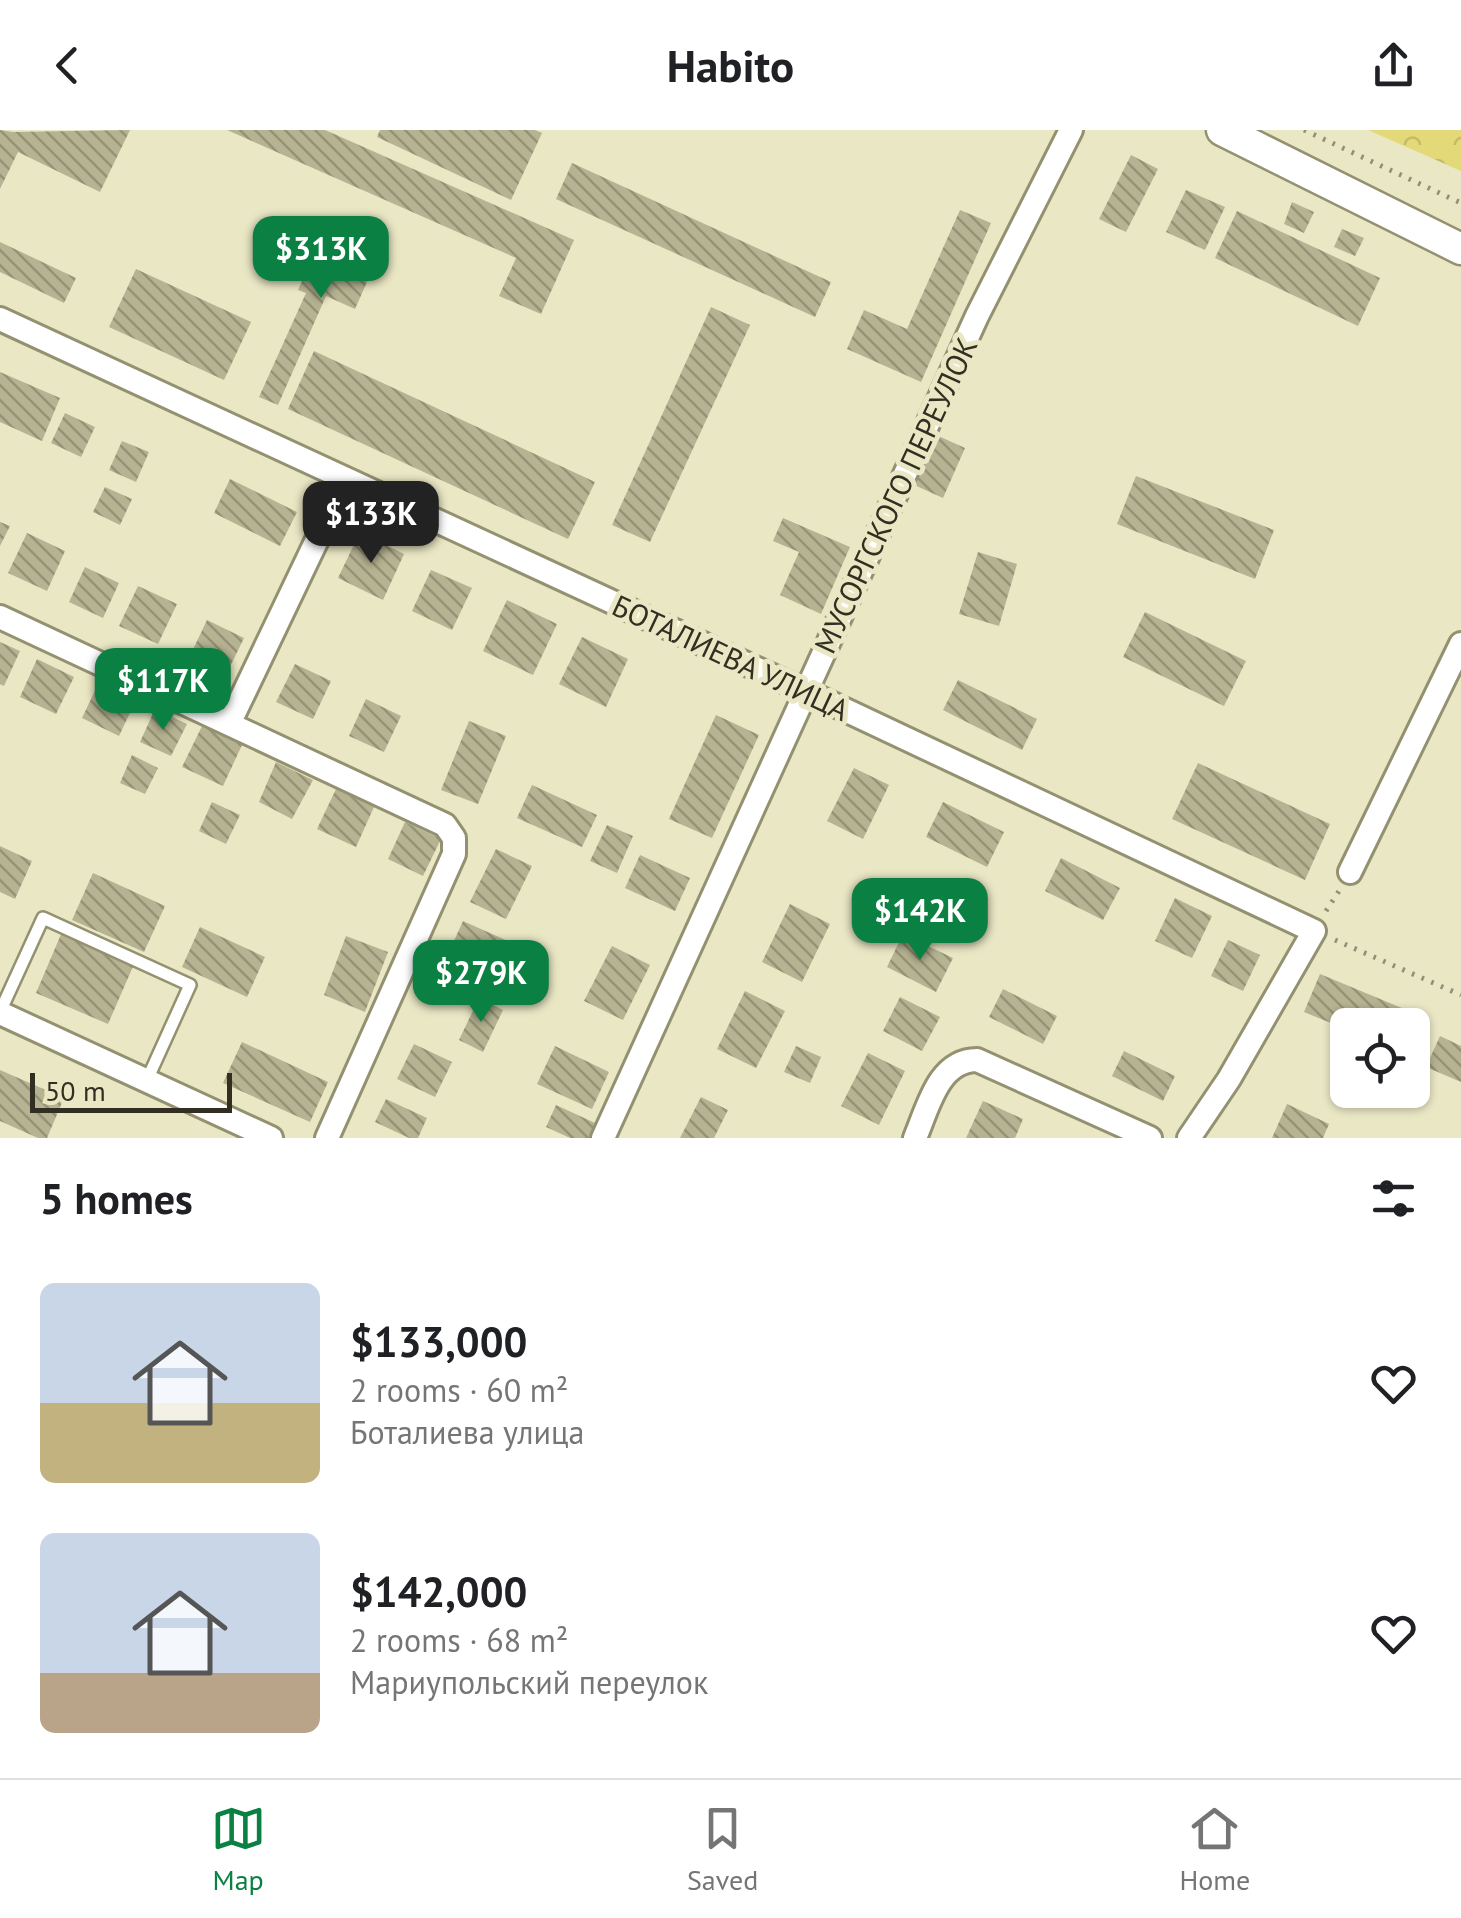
<!DOCTYPE html>
<html lang="en">
<head>
<meta charset="utf-8">
<style>
	body { margin:0; font-family:"PT Sans",sans-serif; background:#f2f2f2; color:#202124; height:100vh; display:flex; flex-direction:column; font-size:38px; white-space:nowrap }
	* { box-sizing:border-box; margin:0 }
	p { font-size:32px; color:#757577 }
	.icon { flex:none; width:55px; height:55px; fill:none; stroke:currentColor; stroke-width:2; stroke-linecap:round; stroke-linejoin:round }
	.map { position:relative; height:1008px; overflow:hidden }
	.drawer { display:flex; flex-direction:column; background:#fff; flex:1 }
	.drawer>* { flex:none }
	.controls { position:absolute; left:1330px; top:878px; display:grid; gap:20px }
	.controls a { display:grid; place-items:center; width:100px; height:100px; border-radius:15px; background:#fff; box-shadow:0 2px 8px #0004; font-size:50px }
	.scale { position:absolute; left:30px; bottom:25px; width:202px; box-sizing:border-box; padding-left:10px; border:5px solid #312f22; border-top:0; font-size:28px; line-height:35px; white-space:nowrap; color:#312f22; -webkit-text-stroke:8px #eae7c5; paint-order:stroke }
	.price { position:absolute; translate:-50% -85px; padding:0 22px; border-radius:20px; background:#0b8043; color:#fff; font-size:32px; line-height:65px; filter:drop-shadow(0 2px 5px #0008) }
	.price::after { content:''; position:absolute; left:50%; top:60px; width:30px; height:22px; margin-left:-15px; background:inherit; clip-path:polygon(0 0,100% 0,50% 100%) }
	.price.selected { background:#222; color:#fff }
	ul { padding:0; list-style:none }
	li { display:flex; align-items:center; gap:30px; height:250px; padding:0 40px }
	li span { display:grid; place-items:center; flex:none; width:280px; height:200px; border-radius:15px; color:#555 }
	li>.icon { margin-inline-start:auto }
	span .icon { width:120px; height:120px; fill:#fffc; stroke-width:1 }
	li b { font-size:42px }
	h2 { display:flex; justify-content:space-between; align-items:center; height:120px; padding:0 40px; font-size:42px }
	header { display:flex; justify-content:space-between; align-items:center; height:130px; padding:0 40px; background:#fff; font-size:45px; font-weight:600 }
	.menu { display:flex; justify-content:space-around; align-items:center; height:140px; border-top:2px solid #e0e0e0; background:#fff; font-size:28px; color:#757577 }
	.menu a { display:grid; justify-items:center; gap:5px }
	.menu .selected { color:#0b8043 }
	.map>svg:first-child { display:block }
	.forest { fill:url(#forest-crowns) }
	.building { fill:url(#building-back-hatch) }
	.lines { fill:none; stroke-linecap:round; stroke-linejoin:round }
	.service-casing { stroke:#949171; stroke-width:16 }
	.minor-casing { stroke:#949171; stroke-width:28 }
	.tertiary-casing { stroke:#949171; stroke-width:35 }
	.path { stroke:#918f77; stroke-width:5; stroke-dasharray:2.5 8; stroke-linecap:butt }
	.service { stroke:#fff; stroke-width:11 }
	.minor { stroke:#fff; stroke-width:22 }
	.tertiary { stroke:#fff; stroke-width:30 }
	.labels { text-anchor:middle; dominant-baseline:central; stroke-width:10; stroke-linejoin:round; paint-order:stroke }
	.street-label { font-size:30px; fill:#312f22; stroke:#eae7c5 }
</style>
</head>
<body>
<header><svg class="icon" aria-label="back" viewBox="0 0 24 24"><path d="M15 5l-7 7 7 7"/></svg>Habito<svg class="icon" aria-label="share" viewBox="0 0 24 24"><path d="M12 15V3M7 8l5-5 5 5M5 13v7h14v-7"/></svg></header>
<div class="map">
<svg width="1461" height="1008" viewBox="0 0 1461 1008">
	<defs>
		<pattern id="forest-crowns" width="20" height="18" patternUnits="userSpaceOnUse" patternTransform="scale(2.5)"><rect width="20" height="18" fill="#e3d978"/><path d="M2 6a3 3 0 1 1 6 0M12 15a3 3 0 1 1 6 0" fill="none" stroke="#c3bb68"/></pattern>
		<pattern id="building-back-hatch" width="6" height="6" patternUnits="userSpaceOnUse" patternTransform="scale(2.5)"><rect width="6" height="6" fill="#b6b392"/><path d="M-1 5l2 2M0 0l6 6M5-1l2 2" fill="none" stroke="#959277"/></pattern>
	</defs>
	<rect width="100%" height="100%" fill="#eae7c5"/>
	<path class="forest" d="M1368,0H1461V41Z"/>
	<path class="building" d="M0,0L13,2L130,0L100,62L18,22L0,59Z
		M227,0H325L574,110L541,184L499,166L516,128Z
		M380,0H535L542,3L511,70L377,7Z
		M1131,25L1158,39L1126,102L1099,89Z
		M572,33L831,152L815,187L556,69Z
		M1186,60L1225,77L1205,120L1166,102Z
		M1292,72L1314,82L1304,103L1284,94Z
		M960,80L991,93L921,252L847,219L864,180L907,199Z
		M1237,81L1380,148L1358,196L1215,128Z
		M1342,99L1364,108L1355,126L1334,117Z
		M325,101L379,125L355,179L326,166L278,275L259,267L306,163L298,160Z
		M0,112L76,148L64,173L0,142Z
		M136,139L251,192L224,250L109,197Z
		M711,177L750,195L650,412L612,395Z
		M314,221L595,352L568,409L288,279Z
		M0,242L60,268L42,311L0,292Z
		M65,283L95,297L81,327L51,313Z
		M934,304L965,318L943,368L912,354Z
		M122,311L149,322L136,352L109,340Z
		M1136,346L1274,400L1255,449L1117,394Z
		M230,349L297,382L280,416L214,383Z
		M105,357L132,369L120,395L93,382Z
		M783,388L850,417L821,484L780,465L799,422L773,411Z
		M0,392L10,396L0,416Z
		M360,402L404,424L383,470L338,448Z
		M27,403L65,421L47,461L8,443Z
		M978,422L1017,434L999,496L959,484Z
		M85,437L119,453L103,488L69,472Z
		M431,440L472,458L452,500L412,481Z
		M138,456L177,474L158,514L119,496Z
		M507,470L557,494L533,545L483,521Z
		M1145,482L1246,531L1224,576L1123,527Z
		M207,490L244,508L226,545L189,528Z
		M582,507L628,529L606,577L559,554Z
		M0,512L20,521L4,556L0,554Z
		M37,529L74,547L56,584L20,567Z
		M295,534L331,551L313,589L276,572Z
		M100,550L137,568L119,606L82,588Z
		M958,550L1037,589L1022,620L943,580Z
		M366,569L401,586L384,622L349,606Z
		M155,579L187,594L171,626L140,612Z
		M716,585L759,605L712,708L669,689Z
		M469,591L506,606L478,674L441,660Z
		M202,596L242,615L223,656L182,637Z
		M132,625L158,638L145,664L120,653Z
		M276,632L313,650L292,689L259,672Z
		M1198,633L1330,694L1305,750L1172,689Z
		M854,638L889,655L863,709L827,691Z
		M532,655L597,685L582,717L517,688Z
		M336,659L374,677L356,717L317,699Z
		M212,672L240,685L226,714L199,701Z
		M943,672L1004,702L987,737L926,707Z
		M405,692L441,709L423,746L388,729Z
		M607,695L633,706L617,743L590,731Z
		M0,716L32,731L15,769L0,762Z
		M496,719L532,736L506,789L470,772Z
		M640,725L690,748L675,781L625,758Z
		M1061,728L1120,758L1103,790L1045,761Z
		M93,743L165,776L144,822L72,790Z
		M1175,768L1212,786L1192,828L1155,811Z
		M790,774L830,794L802,852L762,832Z
		M463,791L510,812L489,858L442,837Z
		M200,797L265,827L247,867L182,837Z
		M62,802L135,832L108,894L36,863Z
		M903,804L953,828L936,862L887,837Z
		M346,806L388,822L365,882L324,865Z
		M1228,810L1260,825L1243,861L1211,846Z
		M612,816L650,835L623,890L584,871Z
		M1320,844L1409,881L1403,895H1348V900L1304,882Z
		M1003,859L1057,886L1043,914L989,887Z
		M745,861L785,881L756,938L717,919Z
		M900,867L940,887L922,921L883,901Z
		M479,868L503,880L483,922L459,910Z
		M1440,906L1461,916V952L1426,937Z
		M242,912L328,952L310,992L223,953Z
		M414,914L452,932L435,967L397,949Z
		M555,916L609,942L592,979L537,954Z
		M796,916L821,927L810,953L784,942Z
		M1124,921L1175,946L1163,971L1112,946Z
		M868,923L905,941L879,995L841,976Z
		M0,940L64,968L47,1008H38L0,991Z
		M701,967L728,980L714,1008H680Z
		M386,969L427,988L418,1008H409L375,992Z
		M983,971L1023,989L1015,1008H966Z
		M1287,974L1329,994L1323,1008H1272Z
		M556,975L595,993L589,1008H570L546,997Z"/>
	<g class="lines">
		<defs>
			<path id="service" d="M0,882L43,788L190,855L147,950"/>
			<path id="minor" d="M0,189L805,561L1314,801L1229,949L1189,1008
				M0,487L445,695L454,708V724L327,1008
				M229,594L346,349
				M1350,742L1461,514
				M0,883L271,1008
				M603,1008L977,186L1071,0
				M915,1008C928,978 938,930 977,930L1150,1008"/>
			<path id="tertiary" d="M1222,0L1461,119"/>
		</defs>
		<use href="#service" class="service-casing"/>
		<use href="#minor" class="minor-casing"/>
		<use href="#tertiary" class="tertiary-casing"/>
		<path class="path" d="M1304,0L1461,73
			M1326,781L1339,761
			M1335,810L1461,865"/>
		<use href="#service" class="service"/>
		<use href="#minor" class="minor"/>
		<use href="#tertiary" class="tertiary"/>
	</g>
	<g class="labels">
		<g class="street-label">
			<text transform="translate(895 365) rotate(-65)">МУСОРГСКОГО ПЕРЕУЛОК</text>
			<text transform="translate(731 527) rotate(25)">БОТАЛИЕВА УЛИЦА</text>
		</g>
	</g>
</svg>
<div class="controls">
<a><svg class="icon" aria-label="locate" viewBox="0 0 24 24"><circle cx="12" cy="12" r="6"/><path d="M12 2v4M12 18v4M2 12h4M18 12h4"/></svg></a>
</div>
<div class="scale">50 m</div>
<b class="price" style="left:321px;top:171px">$313K</b>
<b class="price selected" style="left:371px;top:436px">$133K</b>
<b class="price" style="left:163px;top:603px">$117K</b>
<b class="price" style="left:920px;top:833px">$142K</b>
<b class="price" style="left:481px;top:895px">$279K</b>
</div>
<section class="drawer">
<h2>5 homes<svg class="icon" aria-label="filters" viewBox="0 0 24 24"><path d="M4 7h16M4 17h16"/><circle cx="9" cy="7" r="2"/><circle cx="15" cy="17" r="2"/></svg></h2>
<ul>
<li><span style="background:linear-gradient(#c9d6e8 60%,#c2b280 0)"><svg class="icon" aria-label="home" viewBox="0 0 24 24"><path d="M3 11l9-7 9 7M6 9v11h12V9"/></svg></span><div><b>$133,000</b><p>2 rooms · 60 m²</p><p>Боталиева улица</p></div><svg class="icon" aria-label="heart" viewBox="0 0 24 24"><path d="M12 20l-8-8c-3-5 5-10 8-4 3-6 11-1 8 4z"/></svg></li>
<li><span style="background:linear-gradient(#c9d6e8 70%,#b9a48a 0)"><svg class="icon" aria-label="home" viewBox="0 0 24 24"><path d="M3 11l9-7 9 7M6 9v11h12V9"/></svg></span><div><b>$142,000</b><p>2 rooms · 68 m²</p><p>Мариупольский переулок</p></div><svg class="icon" aria-label="heart" viewBox="0 0 24 24"><path d="M12 20l-8-8c-3-5 5-10 8-4 3-6 11-1 8 4z"/></svg></li>
</ul>
</section>
<nav class="menu">
<a class="selected"><svg class="icon" aria-label="map" viewBox="0 0 24 24"><path d="M3 6l6-2 6 2 6-2v14l-6 2-6-2-6 2zM9 4v14M15 6v14"/></svg>Map</a>
<a><svg class="icon" aria-label="saved" viewBox="0 0 24 24"><path d="M7 4h10v16l-5-4-5 4z"/></svg>Saved</a>
<a><svg class="icon" aria-label="home" viewBox="0 0 24 24"><path d="M3 11l9-7 9 7M6 9v11h12V9"/></svg>Home</a>
</nav>
</body>
</html>
